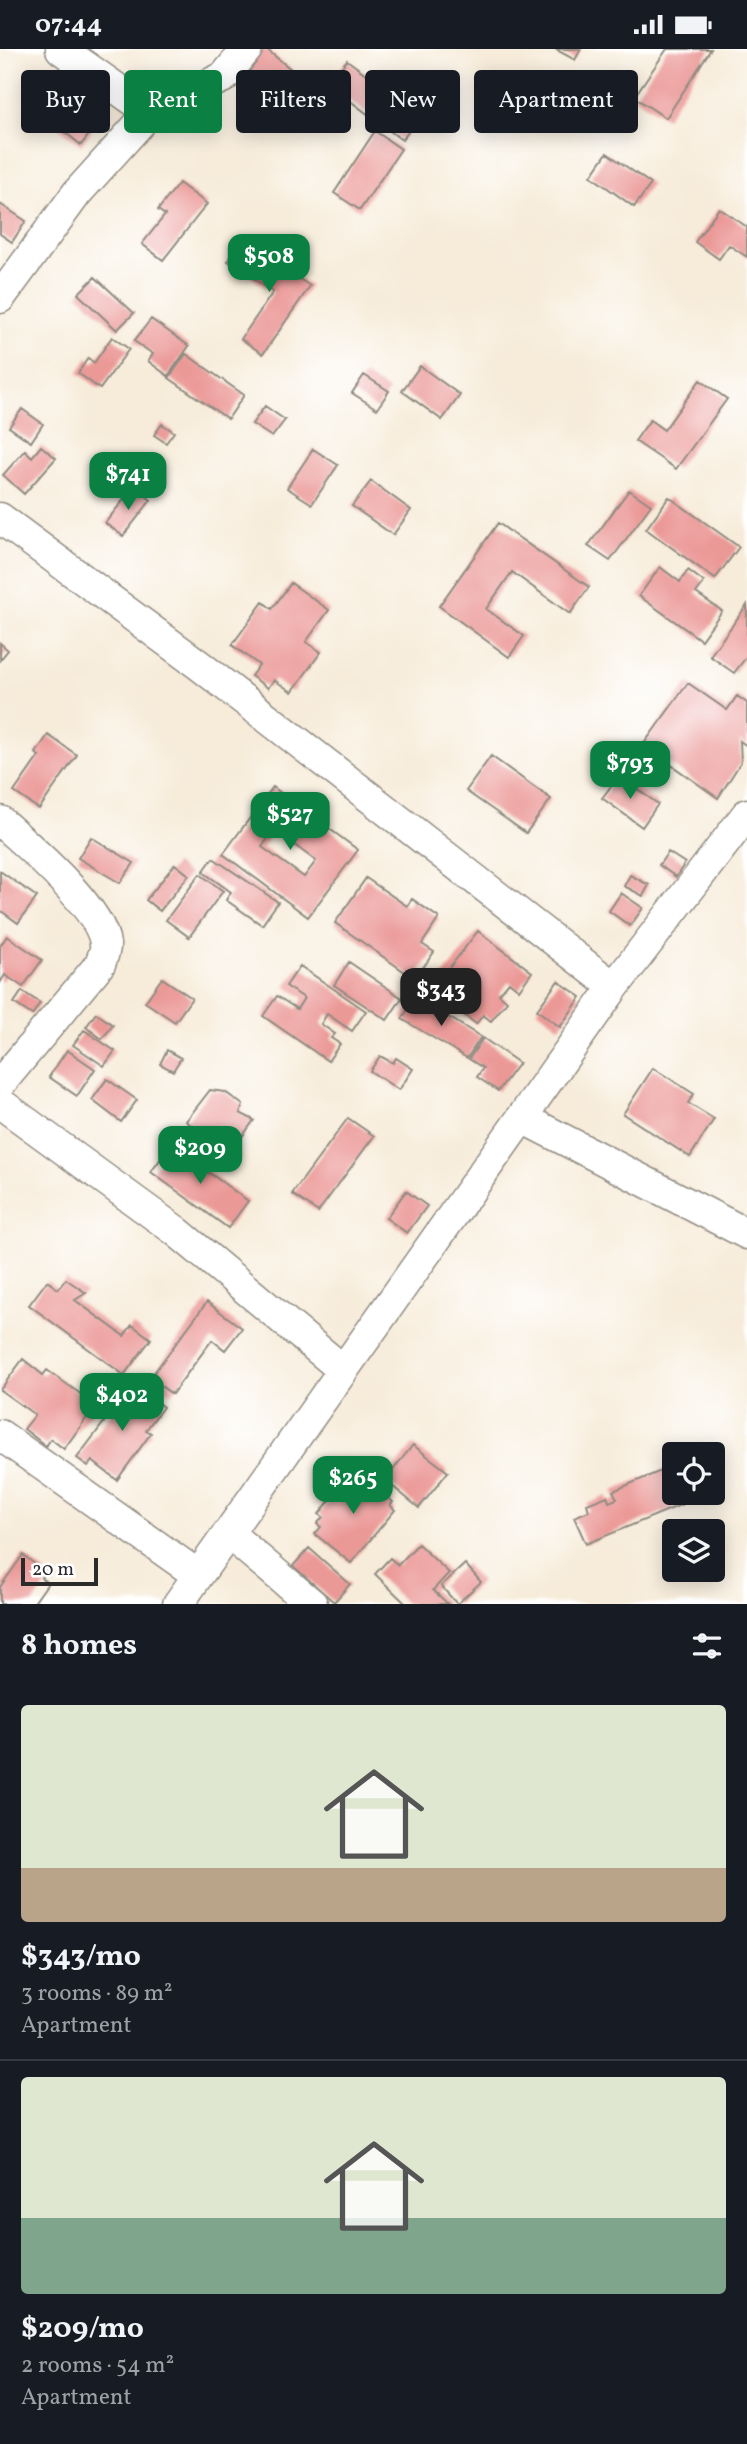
<!DOCTYPE html>
<html lang="en">
<head>
<meta charset="utf-8">
<style>
	body { margin:0; font-family:Vollkorn,serif; background:#242831; color:#f1f3f6; height:100vh; display:flex; flex-direction:column; font-size:26px; white-space:nowrap }
	* { box-sizing:border-box; margin:0 }
	p { font-size:23px; color:#9ea1a6 }
	.icon { flex:none; width:38px; height:38px; fill:none; stroke:currentColor; stroke-width:2; stroke-linecap:round; stroke-linejoin:round }
	.map { position:relative; height:1555px; overflow:hidden }
	.drawer { display:flex; flex-direction:column; background:#171b24; flex:1 }
	.drawer>* { flex:none }
	.hud { position:absolute; left:21px; top:21px; width:705px; height:63px; display:flex; gap:14px }
	.buttons { position:absolute; left:662px; top:1393px; display:grid; gap:14px }
	.buttons a { display:grid; place-items:center; width:63px; height:63px; border-radius:7px; background:#171b24; box-shadow:0 4px 18px #0003; font-size:35px }
	.scale { position:absolute; left:21px; bottom:18px; width:77px; box-sizing:border-box; padding-left:7px; border:4px solid #2b2b2b; border-top:0; font-size:19px; line-height:24px; white-space:nowrap; color:#2b2b2b; -webkit-text-stroke:5px #fff; paint-order:stroke }
	.price { position:absolute; translate:-50% -60px; padding:0 16px; border-radius:14px; background:#0b8043; color:#fff; font-size:23px; line-height:46px; filter:drop-shadow(0 2px 4px #0008) }
	.price::after { content:''; position:absolute; left:50%; top:42px; width:21px; height:16px; margin-left:-10px; background:inherit; clip-path:polygon(0 0,100% 0,50% 100%) }
	.price.current { background:#222; color:#fff }
	ul { padding:0; list-style:none }
	li { display:grid; align-content:center; gap:14px; height:371px; padding:0 21px }
	li+li { border-top:2px solid #363941 }
	li span { display:grid; place-items:center; height:217px; border-radius:7px; color:#555 }
	li>.icon { margin-inline-start:auto }
	span .icon { width:126px; height:126px; fill:#fffc; stroke-width:1 }
	li b { font-size:30px }
	h2 { display:flex; justify-content:space-between; align-items:center; height:84px; padding:0 21px; font-size:30px }
	.chip { padding:0 24px; border-radius:7px; background:#171b24; box-shadow:0 4px 18px #0003; font-size:24px; line-height:63px }
	.chip.current { background:#0b8043; color:#fff }
	.status { display:flex; justify-content:space-between; align-items:center; height:49px; padding:0 35px; background:#171b24; direction:ltr }
	.status svg { height:19px; fill:currentColor }
	.map>svg:first-child { display:block }
	.building { fill:#eb9997; fill-rule:evenodd }
	.lines { fill:none; stroke-linecap:round; stroke-linejoin:round }
	.minor-casing { stroke:#918c82; stroke-width:33 }
	.minor { stroke:#fff; stroke-width:30 }
</style>
</head>
<body>
<div class="status"><b>07:44</b><svg viewBox="0 0 49 12"><path d="M0 12V9h3v3zM5 12V6h3v6zM10 12V3h3v9zM15 12V0h3v12zM26 1h20v11H26zM47 4h2v5h-2z"/></svg></div>
<div class="map">
<svg width="747" height="1555" viewBox="0 0 747 1555">
	<rect width="100%" height="100%" fill="#fff"/>
	<filter id="ink" filterUnits="userSpaceOnUse"><feTurbulence type="fractalNoise" baseFrequency=".0143" numOctaves="2"/><feDisplacementMap in="SourceGraphic" scale="14" xChannelSelector="R" yChannelSelector="G"/><feConvolveMatrix kernelMatrix="1 2 1 2 8 2 1 2 1" color-interpolation-filters="sRGB"/></filter>
	<filter id="wash" filterUnits="userSpaceOnUse"><feTurbulence type="fractalNoise" baseFrequency=".00686" numOctaves="4" result="noise"/><feDisplacementMap in="SourceGraphic" scale="28" xChannelSelector="R" yChannelSelector="G"/><feGaussianBlur stdDeviation="1.57" result="paint"/><feColorMatrix in="noise" values="0 0 0 0 0 0 0 0 0 0 0 0 0 0 0 0 0 1.4 0 .05"/><feComposite in="paint" operator="in"/></filter>
	<g filter="url(#wash)">
		<rect width="100%" height="100%" fill="#f7ecda"/>
		<g id="blocks">
			<path class="building" d="M257,0H266L308,34L280,69L231,30Z
				M555,0H581L575,11Z
				M667,0H711L666,69L634,48Z
				M347,11L394,46L401,36L428,57L402,91L328,35Z
				M56,54L92,82L81,96L45,67Z
				M375,82L401,100L360,161L334,144Z
				M607,104L651,135L634,158L591,127Z
				M179,134L207,155L163,211L142,195L165,166L158,161Z
				M0,155L26,172L12,193L0,185Z
				M719,159L747,178V208L729,196L719,210L695,193Z
				M242,191L310,237L263,305L241,290L273,243L228,212Z
				M95,228L134,264L117,281L78,245Z
				M151,270L189,297L168,327L148,312L153,305L134,292Z
				M112,288L129,300L100,340L78,324L88,309L94,314Z
				M186,305L244,346L228,370L169,329Z
				M420,317L460,346L442,371L402,342Z
				M364,326L389,342L377,360L352,344Z
				M700,331L727,350L676,420L635,392L650,371L664,381Z
				M265,357L285,371L272,388L252,375Z
				M22,360L43,375L31,393L9,378Z
				M162,375L174,383L166,394L154,386Z
				M41,397L56,409L24,445L3,426L25,401L32,408Z
				M313,400L338,416L312,455L287,439Z
				M371,432L411,461L393,486L352,457Z
				M134,438L151,451L123,487L105,474Z
				M629,441L651,456L610,512L588,497Z
				M669,448L739,498L715,530L646,480Z
				M498,474L589,538L570,565L512,523L486,560L524,587L509,608L439,557Z
				M660,518L680,533L688,521L704,533L696,544L722,562L701,591L639,547Z
				M291,534L329,561L306,593L321,603L292,643L274,631L268,639L251,627L259,616L232,596L263,553L272,560Z
				M747,556V607L734,624L710,607Z
				M0,594L8,601L0,611Z
				M688,634L727,661L737,647L747,654V697L740,692L741,713L718,749L643,696Z
				M48,686L77,706L39,760L14,743L39,707L36,704Z
				M491,707L551,750L526,784L466,742Z
				M619,727L658,755L642,778L602,749Z
				M273,738L358,801L308,868L223,805ZM274,781L316,812L304,828L262,798Z
				M91,788L134,814L120,834L78,809Z
				M668,803L685,814L676,828L659,816Z
				M213,809L278,853L262,876L226,851L231,843L203,823Z
				M175,815L189,826L160,862L146,851Z
				M0,822L37,848L18,874L0,861Z
				M200,825L223,842L189,888L166,871Z
				M630,826L649,836L643,847L624,837Z
				M366,829L407,857L412,850L439,869L422,895L434,903L415,930L335,874Z
				M621,844L643,859L630,877L609,862Z
				M478,882L532,923L519,941L509,933L499,945L507,952L491,972L483,966L476,975L432,941Z
				M7,887L42,911L23,938L5,926L0,934V897Z
				M349,913L402,949L387,971L334,936Z
				M300,917L366,962L352,982L327,965L321,975L335,985L331,989L340,995L328,1012L263,967L277,947L297,960L304,949L286,937Z
				M162,929L192,949L175,973L145,953Z
				M558,932L581,948L560,978L537,961Z
				M22,942L40,954L32,966L14,954Z
				M416,948L481,988L467,1009L402,970Z
				M96,964L113,976L102,990L86,978Z
				M84,981L115,1002L104,1017L73,996Z
				M483,989L519,1014L498,1042L477,1028L483,1019L469,1010Z
				M67,1001L95,1020L77,1047L49,1028Z
				M167,1001L181,1009L173,1022L160,1015Z
				M380,1007L393,1014L396,1009L413,1020L399,1041L370,1022Z
				M653,1019L694,1045L688,1054L714,1070L690,1108L623,1065Z
				M107,1030L137,1051L121,1073L92,1051Z
				M210,1041L225,1043L243,1056L240,1064L254,1071L229,1106L186,1072Z
				M348,1069L374,1087L318,1163L292,1145Z
				M171,1096L248,1152L228,1179L151,1123Z
				M406,1142L427,1157L407,1184L386,1169Z
				M66,1230L86,1244L75,1251L124,1287L132,1276L151,1290L124,1326L29,1256L47,1232L58,1240Z
				M207,1253L242,1279L225,1301L212,1291L172,1345L150,1329Z
				M23,1310L43,1326L47,1321L96,1356L64,1400L51,1390L46,1397L24,1380L35,1366L0,1341Z
				M133,1335L163,1358L146,1381L151,1384L117,1431L92,1412L88,1417L77,1409Z
				M413,1396L448,1423L419,1459L385,1431Z
				M668,1419L674,1433V1444H678L683,1455L586,1495L574,1468L589,1462L587,1455L607,1447L609,1453L617,1450L613,1442Z
				M343,1424L357,1435L363,1428L393,1453L390,1456L395,1461L351,1514L315,1485L321,1478L317,1475L323,1468L319,1465L332,1449L326,1444Z
				M418,1495L449,1524L433,1541L448,1555H406L375,1525L390,1509L398,1516Z
				M309,1499L350,1535L334,1553L293,1517Z
				M23,1506L45,1523L41,1529L48,1534L33,1555H0V1538Z
				M465,1515L481,1533L457,1555L441,1537Z"/>
		</g>
	</g>
	<g filter="url(#ink)">
		<use href="#blocks" fill-opacity="0" stroke="#918c82" stroke-width="2"/>
		<g class="lines">
			<defs>
				<path id="minor" d="M61,0L150,63
					M0,249L77,144L150,63L224,28L247,0
					M0,469L199,616L614,938
					M0,772C26,795 102,860 105,895C106,901 102,909 100,915L0,1035
					M0,1054L176,1182L343,1321
					M522,1069L747,1185
					M0,1386L198,1526
					M228,1484L312,1555
					M178,1555L614,938L747,765"/>
			</defs>
			<use href="#minor" class="minor-casing"/>
			<use href="#minor" class="minor"/>
		</g>
	</g>
</svg>
<div class="buttons">
<a><svg class="icon" aria-label="locate" viewBox="0 0 24 24"><circle cx="12" cy="12" r="6"/><path d="M12 2v4M12 18v4M2 12h4M18 12h4"/></svg></a>
<a><svg class="icon" aria-label="layers" viewBox="0 0 24 24"><path d="M12 4l9 5-9 5-9-5zM3 14l9 5 9-5"/></svg></a>
</div>
<div class="scale">20 m</div>
<b class="price" style="left:269px;top:245px">$508</b>
<b class="price" style="left:128px;top:463px">$741</b>
<b class="price" style="left:630px;top:752px">$793</b>
<b class="price" style="left:290px;top:803px">$527</b>
<b class="price current" style="left:441px;top:979px">$343</b>
<b class="price" style="left:200px;top:1137px">$209</b>
<b class="price" style="left:122px;top:1384px">$402</b>
<b class="price" style="left:353px;top:1467px">$265</b>
<div class="hud">
<a class="chip">Buy</a>
<a class="chip current">Rent</a>
<a class="chip">Filters</a>
<a class="chip">New</a>
<a class="chip">Apartment</a>
</div>
</div>
<section class="drawer">
<h2>8 homes<svg class="icon" aria-label="filters" viewBox="0 0 24 24"><path d="M4 7h16M4 17h16"/><circle cx="9" cy="7" r="2"/><circle cx="15" cy="17" r="2"/></svg></h2>
<ul>
<li><span style="background:linear-gradient(#dfe7d0 75%,#b9a48a 0)"><svg class="icon" aria-label="home" viewBox="0 0 24 24"><path d="M3 11l9-7 9 7M6 9v11h12V9"/></svg></span><div><b>$343/mo</b><p>3 rooms · 89 m²</p><p>Apartment</p></div></li>
<li><span style="background:linear-gradient(#dfe7d0 65%,#7fa58c 0)"><svg class="icon" aria-label="home" viewBox="0 0 24 24"><path d="M3 11l9-7 9 7M6 9v11h12V9"/></svg></span><div><b>$209/mo</b><p>2 rooms · 54 m²</p><p>Apartment</p></div></li>
</ul>
</section>
</body>
</html>
